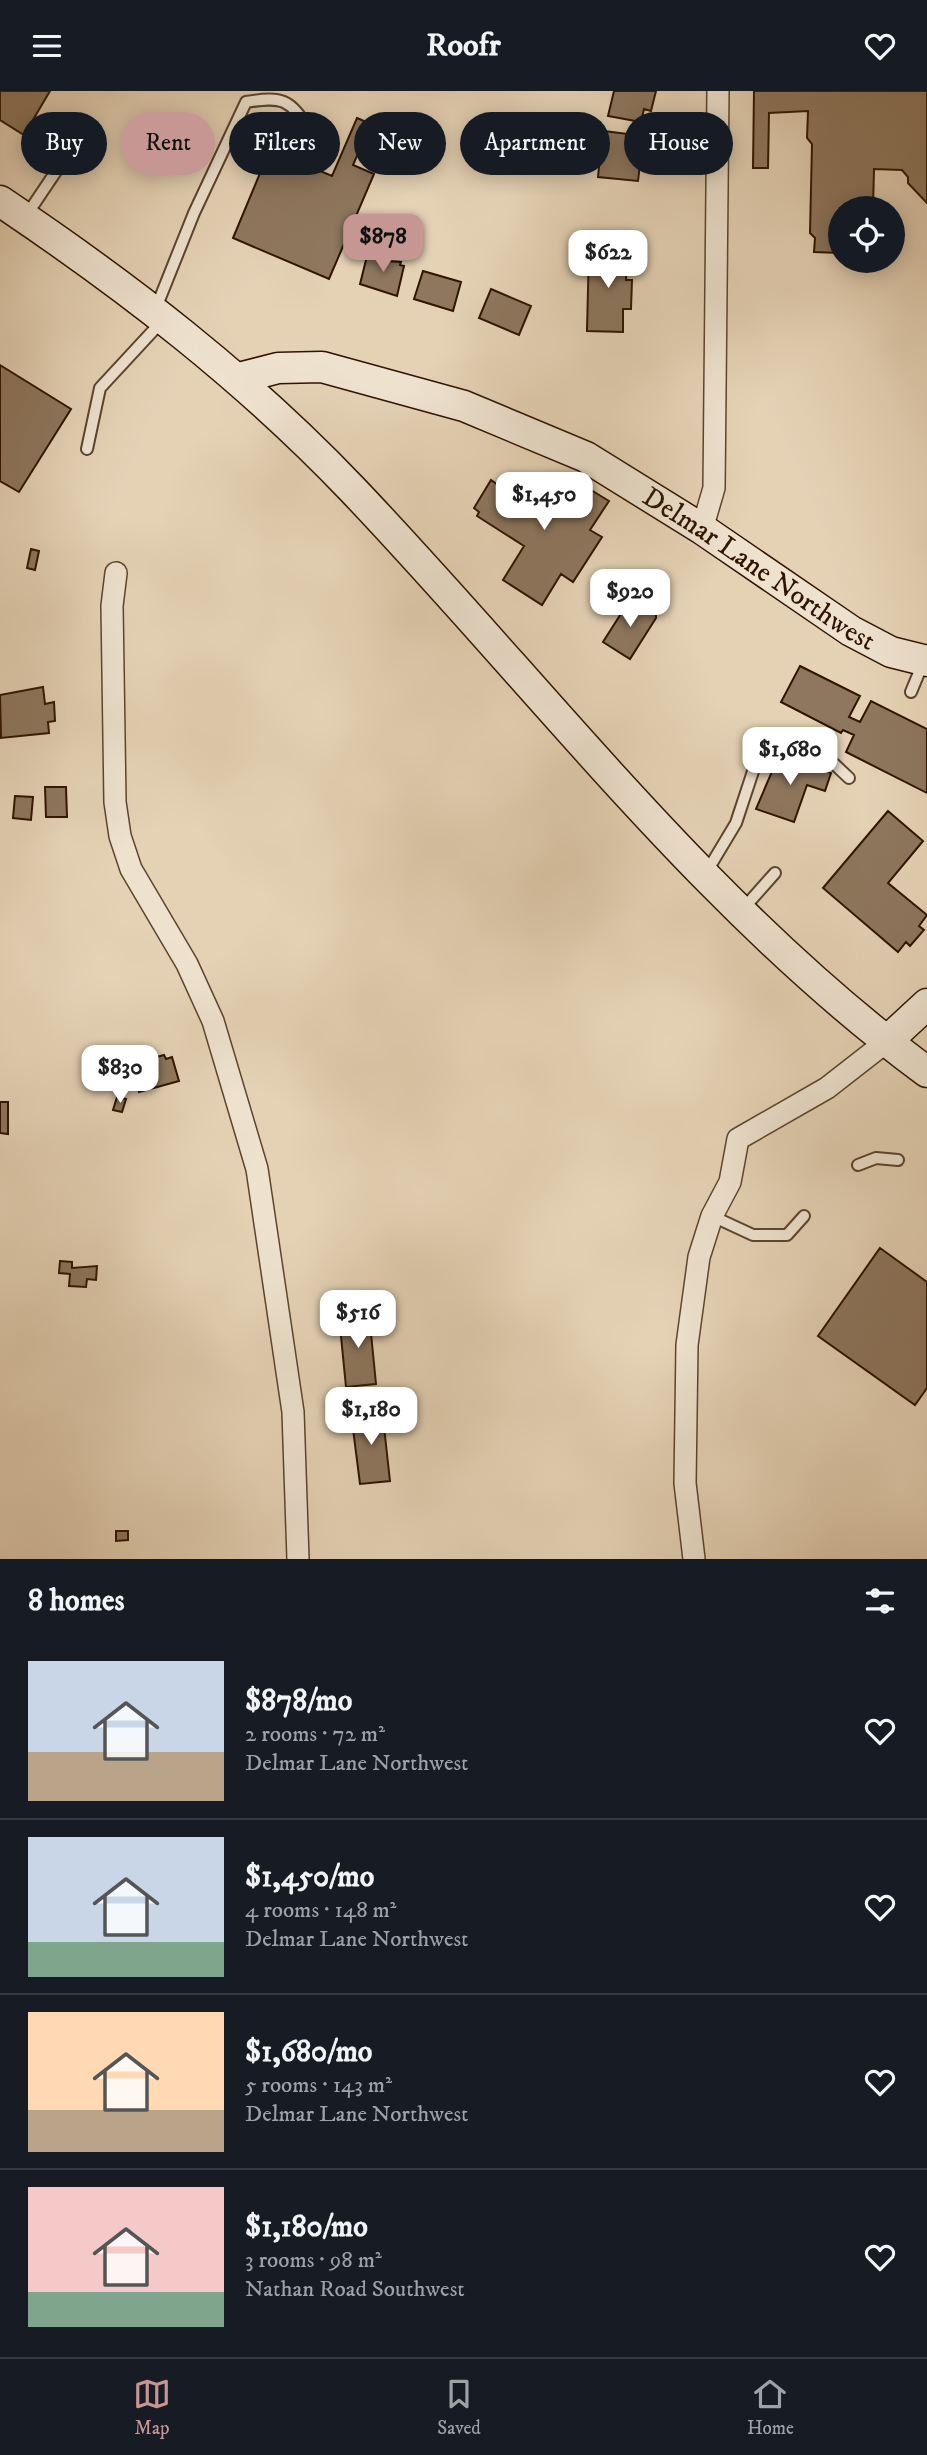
<!DOCTYPE html>
<html lang="en">
<head>
<meta charset="utf-8">
<style>
	body { margin:0; font-family:"IM FELL DW Pica",serif; background:#20242c; color:#f1f3f6; height:100vh; display:flex; flex-direction:column; font-size:26px; white-space:nowrap }
	* { box-sizing:border-box; margin:0 }
	p { font-size:23px; color:#9ea1a6 }
	.icon { flex:none; width:38px; height:38px; fill:none; stroke:currentColor; stroke-width:2; stroke-linecap:round; stroke-linejoin:round }
	.map { position:relative; height:1468px; overflow:hidden }
	.drawer { display:flex; flex-direction:column; background:#171b24; flex:1 }
	.drawer>* { flex:none }
	.guide { position:absolute; left:21px; top:21px; width:886px; height:63px; display:flex; gap:14px }
	.controls { position:absolute; left:828px; top:105px; display:grid; gap:14px }
	.controls a { display:grid; place-items:center; width:77px; height:77px; border-radius:50%; background:#171b24; box-shadow:0 4px 18px #0003; font-size:35px }
	.price { position:absolute; translate:-50% -60px; padding:0 16px; border-radius:14px; background:#fff; color:#222; font-size:23px; line-height:46px; filter:drop-shadow(0 2px 4px #0008) }
	.price::after { content:''; position:absolute; left:50%; top:42px; width:21px; height:16px; margin-left:-10px; background:inherit; clip-path:polygon(0 0,100% 0,50% 100%) }
	.price.on { background:#c59692; color:#111 }
	ul { padding:0; list-style:none }
	li { display:flex; align-items:center; gap:21px; height:175px; padding:0 28px }
	li+li { border-top:2px solid #363941 }
	li span { display:grid; place-items:center; flex:none; width:196px; height:140px; border-radius:0px; color:#555 }
	li>.icon { margin-inline-start:auto }
	span .icon { width:84px; height:84px; fill:#fffc; stroke-width:1 }
	li b { font-size:30px }
	h2 { display:flex; justify-content:space-between; align-items:center; height:84px; padding:0 28px; font-size:30px }
	.chip { padding:0 24px; border-radius:32px; background:#171b24; box-shadow:0 4px 18px #0003; font-size:24px; line-height:63px }
	.chip.on { background:#c59692; color:#111 }
	header { display:flex; justify-content:space-between; align-items:center; height:91px; padding:0 28px; background:#171b24; font-size:32px; font-weight:800 }
	.tab-bar { display:flex; justify-content:space-around; align-items:center; height:98px; border-top:2px solid #363941; background:#171b24; font-size:19px; color:#9ea1a6 }
	.tab-bar a { display:grid; justify-items:center; gap:4px }
	.tab-bar .on { color:#c59692 }
	.map>svg:first-child { display:block }
	.building { fill:#8e775e; stroke:#2f1400; stroke-width:2 }
	.lines { fill:none; stroke-linecap:round; stroke-linejoin:round }
	.lane-casing { stroke:#5c442d; stroke-width:14 }
	.street-casing { stroke:#5c442d; stroke-width:24 }
	.secondary-casing { stroke:#2f1400; stroke-width:33 }
	.lane { stroke:#eee2cf; stroke-width:10 }
	.street { stroke:#eee2cf; stroke-width:21 }
	.secondary { stroke:#eee2cf; stroke-width:30 }
	.labels { text-anchor:middle; dominant-baseline:central; stroke-width:7; stroke-linejoin:round; paint-order:stroke }
	.street-label { font-size:28px; fill:#2f1400; stroke:#eee2cf }
</style>
</head>
<body>
<header><svg class="icon" aria-label="menu" viewBox="0 0 24 24"><path d="M4 6h16M4 12h16M4 18h16"/></svg>Roofr<svg class="icon" aria-label="heart" viewBox="0 0 24 24"><path d="M12 20l-8-8c-3-5 5-10 8-4 3-6 11-1 8 4z"/></svg></header>
<div class="map">
<svg width="927" height="1468" viewBox="0 0 927 1468">
	<rect width="100%" height="100%" fill="#e5d2b5"/>
	<filter id="stains"><feTurbulence type="fractalNoise" baseFrequency=".00286" numOctaves="4"/><feColorMatrix values="0 0 0 0 .2 0 0 0 0 .09 0 0 0 0 .02 0 0 0 .5 -.17"/></filter>
	<radialGradient id="worn" r=".72"><stop offset=".6" stop-color="#630" stop-opacity="0"/><stop offset="1" stop-color="#630" stop-opacity=".3"/></radialGradient>
	<path class="building" d="M0,0H50L24,44L0,29Z
		M614,0H656L651,20L644,18L641,31L608,25Z
		M754,0H927V112L908,92V86L902,79L874,78L873,117H840V162L814,161L815,147L810,142L812,53L807,47L808,20L769,22L768,77H753Z
		M357,27L371,33L353,74L374,83L329,188L233,147L268,63L297,75L299,71L332,85Z
		M604,40L636,44L634,57H642L638,90L598,86L600,65L580,63L582,41L604,43Z
		M589,157L627,158L626,189H632L631,218H623V241L587,240Z
		M381,158L391,161L389,170L401,171L400,174L404,175L397,205L360,193L367,165L378,167Z
		M423,180L461,191L453,220L414,208Z
		M491,198L531,215L519,244L479,227Z
		M0,274L71,318L19,401L0,390Z
		M568,385L609,410L590,439L602,446L573,491L561,483L542,514L503,489L524,455L477,425L479,421L474,417L491,389L498,394L502,387L549,416Z
		M31,458L39,460L35,479L27,477Z
		M631,507L656,523V527L630,568L603,551Z
		M800,575L860,605L849,626L860,631L871,610L927,638V702L846,661L854,644L843,639L841,642L781,611Z
		M43,596L45,613L54,611L55,630L48,631L49,642L1,647L0,604Z
		M779,664L831,682L825,700L807,694L794,731L756,718Z
		M45,696H66L67,726H46Z
		M15,705L33,706L31,729L13,727Z
		M888,720L923,750L888,792L927,824L919,835L924,839L910,855L906,851L898,861L823,797Z
		M164,964L166,968L172,966L179,990L139,1001L131,973Z
		M117,1006L126,1008L122,1021L113,1019Z
		M0,1011H8V1043L0,1042Z
		M880,1157L927,1191V1297L915,1314L818,1245Z
		M60,1170L72,1171V1177L97,1175L96,1189L87,1188L86,1196L69,1195L70,1183L59,1182Z
		M369,1222L376,1293L346,1296L339,1225Z
		M382,1318L390,1390L360,1393L351,1322Z
		M116,1440H128V1449L116,1450Z"/>
	<g class="lines">
		<defs>
			<path id="lane" d="M26,125L67,64
				M156,217L194,122L246,11C283,5 289,8 309,38
				M87,358L100,297L163,229
				M911,601L923,572
				M706,782L736,732L764,647L831,670L849,687
				M743,818L775,782
				M858,1074L876,1067L898,1069
				M712,1125L753,1144H787L804,1125"/>
			<path id="street" d="M702,438L714,397L718,0
				M116,482L112,515L115,711L120,745L131,778L187,873L213,930L257,1078L293,1321L298,1468
				M694,1468L685,1392L687,1254L699,1166L712,1125L730,1091L738,1048L827,997L886,951"/>
			<g id="secondary">
				<path d="M0,110C128,196 245,286 352,398C540,595 706,818 927,981"/>
				<path id="s1" d="M239,287L278,277L322,276L464,315L586,366L702,438L851,540L891,561L927,570"/>
				<path d="M886,951L927,913"/>
			</g>
		</defs>
		<use href="#lane" class="lane-casing"/>
		<use href="#street" class="street-casing"/>
		<use href="#secondary" class="secondary-casing"/>
		<use href="#lane" class="lane"/>
		<use href="#street" class="street"/>
		<use href="#secondary" class="secondary"/>
	</g>
	<g class="labels">
		<g class="street-label">
			<text stroke="none"><textPath href="#s1" startOffset="570">Delmar Lane Northwest</textPath></text>
		</g>
	</g>
	<rect width="100%" height="100%" filter="url(#stains)"/>
	<rect width="100%" height="100%" fill="url(#worn)"/>
</svg>
<div class="controls">
<a><svg class="icon" aria-label="locate" viewBox="0 0 24 24"><circle cx="12" cy="12" r="6"/><path d="M12 2v4M12 18v4M2 12h4M18 12h4"/></svg></a>
</div>
<b class="price on" style="left:383px;top:183px">$878</b>
<b class="price" style="left:608px;top:199px">$622</b>
<b class="price" style="left:544px;top:441px">$1,450</b>
<b class="price" style="left:630px;top:538px">$920</b>
<b class="price" style="left:790px;top:696px">$1,680</b>
<b class="price" style="left:120px;top:1014px">$830</b>
<b class="price" style="left:358px;top:1259px">$516</b>
<b class="price" style="left:371px;top:1356px">$1,180</b>
<div class="guide">
<a class="chip">Buy</a>
<a class="chip on">Rent</a>
<a class="chip">Filters</a>
<a class="chip">New</a>
<a class="chip">Apartment</a>
<a class="chip">House</a>
</div>
</div>
<section class="drawer">
<h2>8 homes<svg class="icon" aria-label="filters" viewBox="0 0 24 24"><path d="M4 7h16M4 17h16"/><circle cx="9" cy="7" r="2"/><circle cx="15" cy="17" r="2"/></svg></h2>
<ul>
<li><span style="background:linear-gradient(#c9d6e8 65%,#b9a48a 0)"><svg class="icon" aria-label="home" viewBox="0 0 24 24"><path d="M3 11l9-7 9 7M6 9v11h12V9"/></svg></span><div><b>$878/mo</b><p>2 rooms · 72 m²</p><p>Delmar Lane Northwest</p></div><svg class="icon" aria-label="heart" viewBox="0 0 24 24"><path d="M12 20l-8-8c-3-5 5-10 8-4 3-6 11-1 8 4z"/></svg></li>
<li><span style="background:linear-gradient(#c9d6e8 75%,#7fa58c 0)"><svg class="icon" aria-label="home" viewBox="0 0 24 24"><path d="M3 11l9-7 9 7M6 9v11h12V9"/></svg></span><div><b>$1,450/mo</b><p>4 rooms · 148 m²</p><p>Delmar Lane Northwest</p></div><svg class="icon" aria-label="heart" viewBox="0 0 24 24"><path d="M12 20l-8-8c-3-5 5-10 8-4 3-6 11-1 8 4z"/></svg></li>
<li><span style="background:linear-gradient(#ffd9b3 70%,#b9a48a 0)"><svg class="icon" aria-label="home" viewBox="0 0 24 24"><path d="M3 11l9-7 9 7M6 9v11h12V9"/></svg></span><div><b>$1,680/mo</b><p>5 rooms · 143 m²</p><p>Delmar Lane Northwest</p></div><svg class="icon" aria-label="heart" viewBox="0 0 24 24"><path d="M12 20l-8-8c-3-5 5-10 8-4 3-6 11-1 8 4z"/></svg></li>
<li><span style="background:linear-gradient(#f6c9c9 75%,#7fa58c 0)"><svg class="icon" aria-label="home" viewBox="0 0 24 24"><path d="M3 11l9-7 9 7M6 9v11h12V9"/></svg></span><div><b>$1,180/mo</b><p>3 rooms · 98 m²</p><p>Nathan Road Southwest</p></div><svg class="icon" aria-label="heart" viewBox="0 0 24 24"><path d="M12 20l-8-8c-3-5 5-10 8-4 3-6 11-1 8 4z"/></svg></li>
</ul>
</section>
<nav class="tab-bar">
<a class="on"><svg class="icon" aria-label="map" viewBox="0 0 24 24"><path d="M3 6l6-2 6 2 6-2v14l-6 2-6-2-6 2zM9 4v14M15 6v14"/></svg>Map</a>
<a><svg class="icon" aria-label="saved" viewBox="0 0 24 24"><path d="M7 4h10v16l-5-4-5 4z"/></svg>Saved</a>
<a><svg class="icon" aria-label="home" viewBox="0 0 24 24"><path d="M3 11l9-7 9 7M6 9v11h12V9"/></svg>Home</a>
</nav>
</body>
</html>
